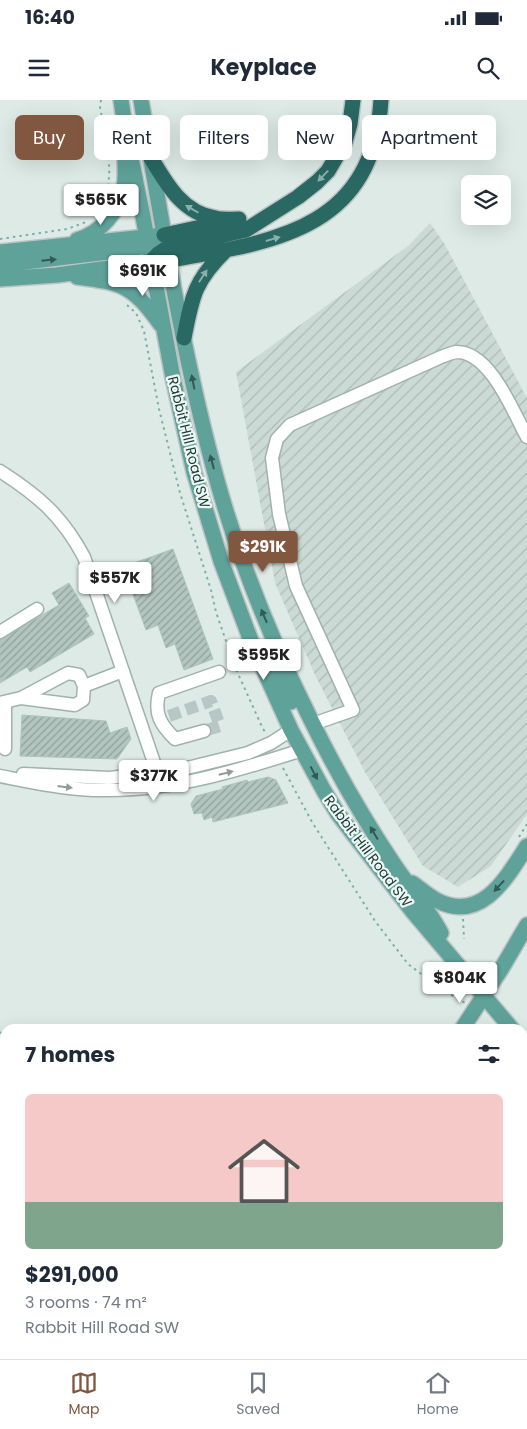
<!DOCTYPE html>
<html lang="en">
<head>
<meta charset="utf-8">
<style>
	body { margin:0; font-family:Poppins,sans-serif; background:#f2f2f3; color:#1f2937; height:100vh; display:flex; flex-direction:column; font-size:19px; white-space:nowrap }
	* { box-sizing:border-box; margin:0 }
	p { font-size:16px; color:#747a83 }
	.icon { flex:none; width:28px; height:28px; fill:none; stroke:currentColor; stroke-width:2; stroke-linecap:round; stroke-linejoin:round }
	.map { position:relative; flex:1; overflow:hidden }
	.panel { position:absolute; left:0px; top:924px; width:528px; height:336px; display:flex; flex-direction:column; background:#fff; border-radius:15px 15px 0 0; box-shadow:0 5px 20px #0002 }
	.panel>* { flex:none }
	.hud { position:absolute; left:15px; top:15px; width:498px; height:45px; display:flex; gap:10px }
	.buttons { position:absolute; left:461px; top:75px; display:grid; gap:10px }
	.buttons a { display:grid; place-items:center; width:50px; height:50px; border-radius:8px; background:#fff; box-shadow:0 5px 20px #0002; font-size:25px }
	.price { position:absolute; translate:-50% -42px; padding:0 11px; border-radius:5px; background:#fff; color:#222; font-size:16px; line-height:32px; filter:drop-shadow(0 1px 2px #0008) }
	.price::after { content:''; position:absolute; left:50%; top:30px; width:15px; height:11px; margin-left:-8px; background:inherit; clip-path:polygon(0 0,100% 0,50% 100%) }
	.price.on { background:#815740; color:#fff }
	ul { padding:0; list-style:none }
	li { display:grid; align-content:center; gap:10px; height:265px; padding:0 25px }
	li+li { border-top:1px solid #e0e1e3 }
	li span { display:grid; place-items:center; height:155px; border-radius:8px; color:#555 }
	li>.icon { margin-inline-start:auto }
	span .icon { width:90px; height:90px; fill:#fffc; stroke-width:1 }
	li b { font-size:21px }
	h2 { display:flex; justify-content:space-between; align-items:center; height:60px; padding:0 25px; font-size:21px }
	.tag { padding:0 18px; border-radius:8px; background:#fff; box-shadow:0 5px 20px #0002; font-size:18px; line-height:45px }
	.tag.on { background:#815740; color:#fff }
	.status { display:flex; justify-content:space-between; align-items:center; height:35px; padding:0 25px; background:#fff; direction:ltr }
	.status svg { height:14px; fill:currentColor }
	header { display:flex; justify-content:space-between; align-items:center; height:65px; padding:0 25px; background:#fff; font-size:22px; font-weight:700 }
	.tab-bar { display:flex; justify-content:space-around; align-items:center; height:70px; border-top:1px solid #e0e1e3; background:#fff; font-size:14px; color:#747a83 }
	.tab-bar a { display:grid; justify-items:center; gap:2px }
	.tab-bar .on { color:#815740 }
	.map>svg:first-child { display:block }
	.industrial { fill:url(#industrial-furrows) }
	.building { fill:url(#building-hatch); stroke:#afc4be }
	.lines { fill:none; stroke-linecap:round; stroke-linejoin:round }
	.minor-tunnel { stroke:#b7c7c3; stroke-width:12; stroke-dasharray:12 6; stroke-linecap:butt }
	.minor-casing { stroke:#a0b2ae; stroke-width:15 }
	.major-casing { stroke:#bcc4c3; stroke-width:18 }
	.highway-casing { stroke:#bcc4c3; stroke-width:18 }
	.path { stroke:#7cb0a7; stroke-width:2; stroke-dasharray:2.5 4; stroke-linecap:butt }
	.minor { stroke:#fff; stroke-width:12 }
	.major { stroke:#5fa29a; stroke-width:15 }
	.highway { stroke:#296863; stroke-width:15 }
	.oneway { fill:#8bb0ab }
	.oneway2 { fill:#325954 }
	.oneway3 { fill:#8e9c9a }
	.labels { text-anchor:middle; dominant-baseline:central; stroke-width:4.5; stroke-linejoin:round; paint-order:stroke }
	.street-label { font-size:14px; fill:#1e3a36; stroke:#edf7f3 }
</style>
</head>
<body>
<div class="status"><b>16:40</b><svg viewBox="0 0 49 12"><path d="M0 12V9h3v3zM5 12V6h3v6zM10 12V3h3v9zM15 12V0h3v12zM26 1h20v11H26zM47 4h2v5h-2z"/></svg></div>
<header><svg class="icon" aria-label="menu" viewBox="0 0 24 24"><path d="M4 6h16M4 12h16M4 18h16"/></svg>Keyplace<svg class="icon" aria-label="search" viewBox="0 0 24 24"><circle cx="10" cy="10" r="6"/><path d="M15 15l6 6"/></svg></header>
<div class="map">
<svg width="527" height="1259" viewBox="0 0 527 1259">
	<defs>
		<pattern id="industrial-furrows" width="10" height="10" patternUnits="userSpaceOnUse" patternTransform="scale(1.25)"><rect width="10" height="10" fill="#cbdad5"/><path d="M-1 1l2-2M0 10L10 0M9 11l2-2" fill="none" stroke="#aebcb7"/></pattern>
		<pattern id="building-hatch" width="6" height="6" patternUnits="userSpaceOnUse" patternTransform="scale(1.25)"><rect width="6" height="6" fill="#b2c5bf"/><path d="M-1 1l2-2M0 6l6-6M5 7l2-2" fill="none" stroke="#90a19c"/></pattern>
	</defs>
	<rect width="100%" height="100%" fill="#ddeae6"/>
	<path class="industrial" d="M430,123L444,143L527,298V714L491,766L458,787L423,766L366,674L316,577L275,483L236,272L408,146Z"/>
	<path class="building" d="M173,449L213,559L184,570L175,544L166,548L158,525L146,530L123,467Z
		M69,483L89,516L85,518L94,534L30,572L27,567L0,583V540L59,505L52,493Z
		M22,615L106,621L110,633L127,627L131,639L117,659L20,656Z
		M268,677L276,680L288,703L213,722L212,717L204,720L202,713L194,714L191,704L196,696L223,689L222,687L247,680L248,682Z"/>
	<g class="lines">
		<path class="minor-tunnel" d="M169,616L211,601L220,626L204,631"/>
		<defs>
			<path id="minor" d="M0,371C39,396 62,416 84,457L162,686
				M0,532L37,509
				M21,598L75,605L83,600L84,586
				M0,603L21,598L68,573L79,575L84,586L123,571
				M313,624L353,610L296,486L279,414L272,358L277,339L290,325L441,257C446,255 451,253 456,252C490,251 513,312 527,337
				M204,631L175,639C160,624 154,614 159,593L219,572
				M5,649V602
				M23,674L109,678L175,671L248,653L271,643L291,630
				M0,676C36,683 72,691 109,690C175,690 240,670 302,650
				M485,1255L490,1259
				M360,1259L363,1255"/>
			<path id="major" d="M121,0L126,34L143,117L173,278L194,372L221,461L253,546L291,630L324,691L338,714L413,812L512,929
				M141,0C163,129 183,258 218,384C241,466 274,546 312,622C336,671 363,718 393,763C408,786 428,808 441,833
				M77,140C101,133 119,111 124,87C126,78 125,68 125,60
				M0,152L155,136
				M0,165L133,149L155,142
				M77,177C124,183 133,186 161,225
				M0,179L57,175L161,161
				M268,555L291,602
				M412,783C421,789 428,796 438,801C482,823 507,777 527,746
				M462,929L500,871L527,825
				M522,941L527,947
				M250,1259L252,1255"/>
			<path id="highway" d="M151,58C166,83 182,113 215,118C222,120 231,119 239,119
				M164,135L224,122
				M170,160C274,142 373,130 381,0
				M151,161L158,154L167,148L246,130L298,97L317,82L328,71L345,42L350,24L353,0
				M184,238C192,197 194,181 226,150"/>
		</defs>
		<use href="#minor" class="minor-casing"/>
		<use href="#major" class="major-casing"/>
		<use href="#highway" class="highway-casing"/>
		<path class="path" d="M101,0L100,7C106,40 115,70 104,103
			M0,139L67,129L86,122
			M127,205L136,213L144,231L159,309L180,393L211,490L216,512L235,567L263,629L267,634
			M283,668L312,722L375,821L408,864L441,889L465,903
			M519,737L527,724
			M463,819L464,839
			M0,932L5,935
			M522,993L527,998
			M265,1259L267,1255"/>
		<use href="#minor" class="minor"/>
		<use href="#major" class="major"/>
		<use href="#highway" class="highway"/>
	</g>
	<defs><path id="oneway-solid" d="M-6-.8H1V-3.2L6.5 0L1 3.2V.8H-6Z" transform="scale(1.25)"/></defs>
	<g class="oneway">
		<use href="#oneway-solid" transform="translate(323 76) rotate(134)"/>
		<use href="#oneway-solid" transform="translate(192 109) rotate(-150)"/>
		<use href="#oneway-solid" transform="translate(273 139) rotate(-16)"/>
		<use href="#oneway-solid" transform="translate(203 176) rotate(-57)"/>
	</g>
	<g class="oneway2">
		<use href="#oneway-solid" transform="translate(49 160) rotate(-6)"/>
		<use href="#oneway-solid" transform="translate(193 282) rotate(-101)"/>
		<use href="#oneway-solid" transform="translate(212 362) rotate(-105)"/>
		<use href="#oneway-solid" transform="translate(264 516) rotate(-113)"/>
		<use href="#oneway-solid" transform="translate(314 673) rotate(62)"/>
		<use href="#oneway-solid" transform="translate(374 733) rotate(-121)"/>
		<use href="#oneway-solid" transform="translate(499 786) rotate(133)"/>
	</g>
	<g class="oneway3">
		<use href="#oneway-solid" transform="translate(226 673) rotate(-14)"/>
		<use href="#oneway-solid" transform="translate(65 687) rotate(7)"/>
	</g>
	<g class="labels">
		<g class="street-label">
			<text transform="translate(189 342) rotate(76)">Rabbit Hill Road SW</text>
			<text transform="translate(368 751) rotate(53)">Rabbit Hill Road SW</text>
		</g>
	</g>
</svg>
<div class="buttons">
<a><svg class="icon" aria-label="layers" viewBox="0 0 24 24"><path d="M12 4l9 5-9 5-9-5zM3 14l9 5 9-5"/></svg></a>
</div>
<b class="price" style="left:101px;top:126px">$565K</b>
<b class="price" style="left:143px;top:197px">$691K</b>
<b class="price on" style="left:263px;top:473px">$291K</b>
<b class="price" style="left:115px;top:504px">$557K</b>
<b class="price" style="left:264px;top:581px">$595K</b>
<b class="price" style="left:154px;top:702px">$377K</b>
<b class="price" style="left:460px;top:904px">$804K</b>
<div class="hud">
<a class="tag on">Buy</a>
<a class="tag">Rent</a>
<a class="tag">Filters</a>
<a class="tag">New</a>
<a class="tag">Apartment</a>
</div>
<section class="panel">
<h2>7 homes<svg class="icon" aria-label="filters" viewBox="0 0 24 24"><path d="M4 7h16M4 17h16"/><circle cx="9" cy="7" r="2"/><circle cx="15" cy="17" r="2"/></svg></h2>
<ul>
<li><span style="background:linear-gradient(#f6c9c9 70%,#7fa58c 0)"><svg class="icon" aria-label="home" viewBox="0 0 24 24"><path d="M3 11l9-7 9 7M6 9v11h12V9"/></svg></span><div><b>$291,000</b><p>3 rooms · 74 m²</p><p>Rabbit Hill Road SW</p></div></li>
</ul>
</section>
</div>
<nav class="tab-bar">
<a class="on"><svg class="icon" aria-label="map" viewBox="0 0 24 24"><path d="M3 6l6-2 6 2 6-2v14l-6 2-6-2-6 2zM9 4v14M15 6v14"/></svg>Map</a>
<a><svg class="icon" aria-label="saved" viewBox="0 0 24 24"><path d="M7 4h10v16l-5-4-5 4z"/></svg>Saved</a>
<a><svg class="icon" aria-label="home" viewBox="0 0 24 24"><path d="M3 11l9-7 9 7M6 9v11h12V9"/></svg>Home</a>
</nav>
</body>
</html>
